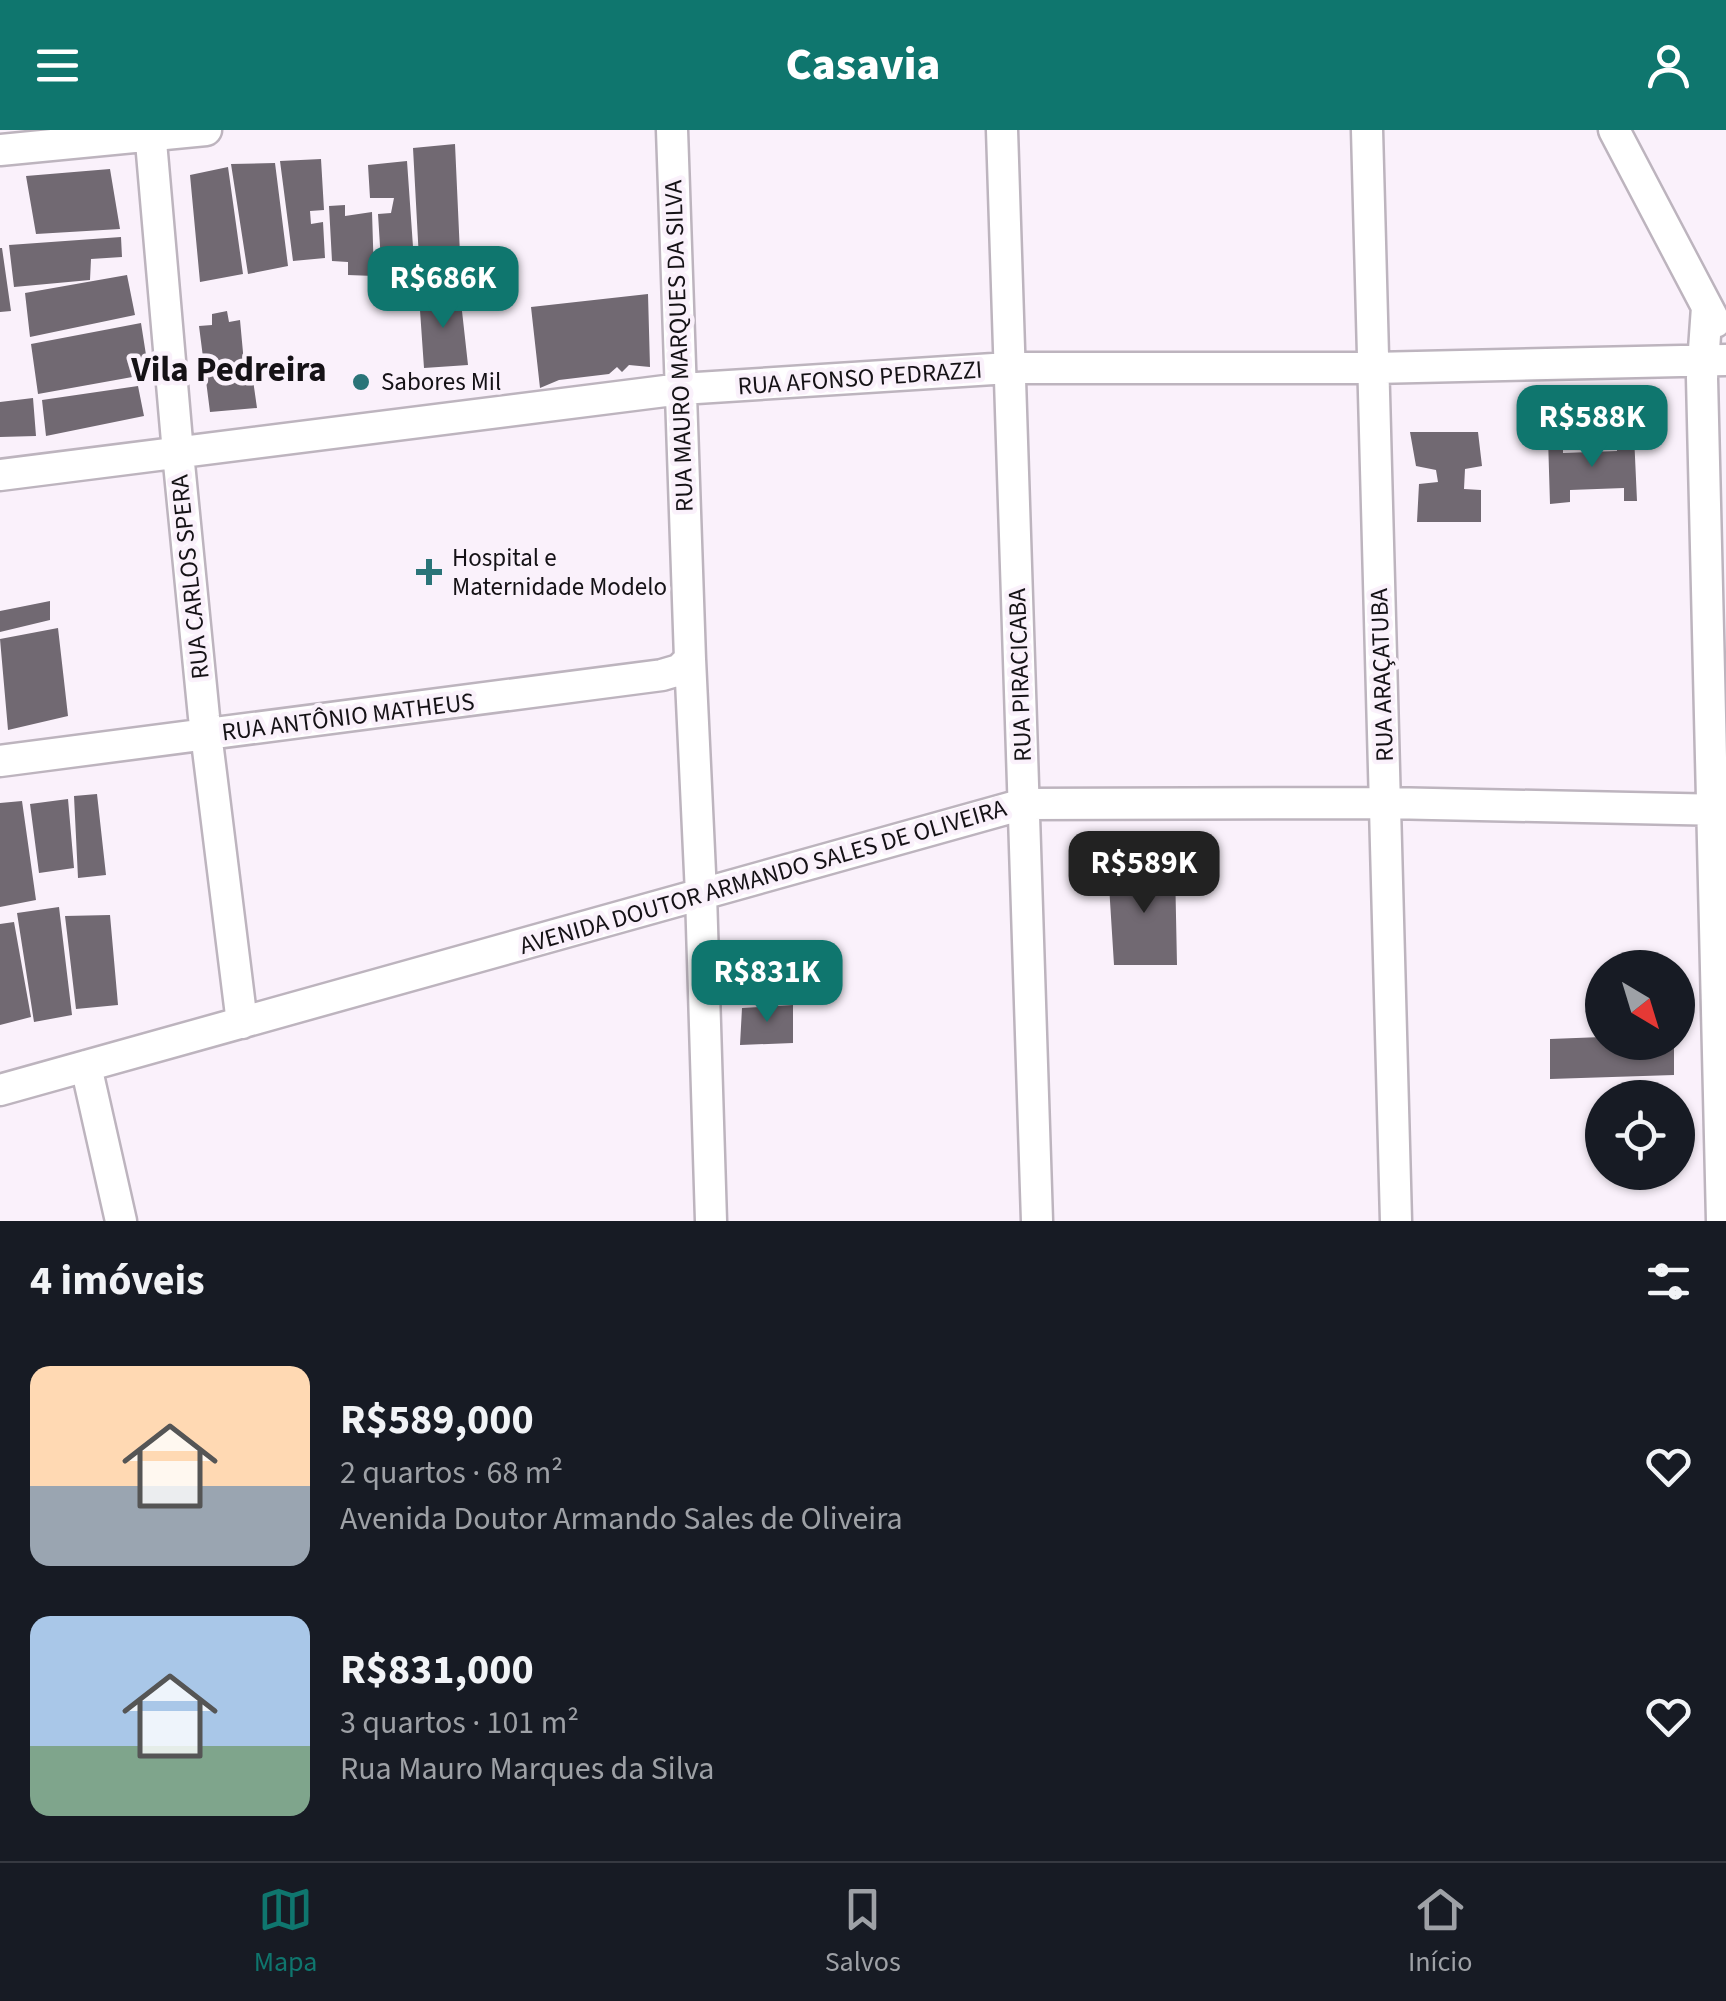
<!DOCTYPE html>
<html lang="pt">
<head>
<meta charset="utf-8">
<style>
	body { margin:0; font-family:"Source Sans 3",sans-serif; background:#20242c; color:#f1f3f6; height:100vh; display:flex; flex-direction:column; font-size:38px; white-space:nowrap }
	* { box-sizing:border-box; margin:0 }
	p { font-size:32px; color:#9ea1a6 }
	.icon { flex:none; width:55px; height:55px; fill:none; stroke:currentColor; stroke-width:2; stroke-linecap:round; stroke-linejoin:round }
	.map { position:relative; height:1091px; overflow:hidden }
	.sheet { display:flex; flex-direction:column; background:#171b24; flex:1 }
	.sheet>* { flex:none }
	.needle { width:65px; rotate:142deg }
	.buttons { position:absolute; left:1585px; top:820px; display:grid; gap:20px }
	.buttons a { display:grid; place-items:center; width:110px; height:110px; border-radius:50%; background:#171b24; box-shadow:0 2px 8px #0004; font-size:50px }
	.price { position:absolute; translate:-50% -85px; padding:0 22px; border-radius:20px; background:#0f766e; color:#fff; font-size:32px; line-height:65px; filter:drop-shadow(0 2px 5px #0008) }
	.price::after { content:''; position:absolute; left:50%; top:60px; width:30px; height:22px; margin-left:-15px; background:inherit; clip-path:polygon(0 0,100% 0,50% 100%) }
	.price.active { background:#222; color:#fff }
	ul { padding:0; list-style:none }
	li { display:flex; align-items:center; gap:30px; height:250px; padding:0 30px }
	li span { display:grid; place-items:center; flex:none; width:280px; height:200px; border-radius:20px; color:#555 }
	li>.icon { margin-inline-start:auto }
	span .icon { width:120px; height:120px; fill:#fffc; stroke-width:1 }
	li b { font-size:42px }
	h2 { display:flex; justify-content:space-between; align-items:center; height:120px; padding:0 30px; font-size:42px }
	header { display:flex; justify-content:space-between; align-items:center; height:130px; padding:0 30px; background:#0f766e; color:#fff; font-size:45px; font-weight:800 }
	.menu { display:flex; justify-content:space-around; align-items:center; height:140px; border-top:2px solid #363941; background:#171b24; font-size:28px; color:#9ea1a6 }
	.menu a { display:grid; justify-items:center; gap:5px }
	.menu .active { color:#0f766e }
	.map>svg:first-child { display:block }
	.building { fill:#716972 }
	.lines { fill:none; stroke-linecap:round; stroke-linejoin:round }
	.street-casing { stroke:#bdb4be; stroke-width:35 }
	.street { stroke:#fff; stroke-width:30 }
	.poi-dot { fill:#2a7478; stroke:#faf1fb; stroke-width:4 }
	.labels { text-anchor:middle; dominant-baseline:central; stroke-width:9; stroke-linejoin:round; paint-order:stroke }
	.street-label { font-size:25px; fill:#151216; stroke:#faf1fb }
	.poi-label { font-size:25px; fill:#151216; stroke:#faf1fb; text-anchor:start }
	.district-label { font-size:35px; font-weight:bold; fill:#151216; stroke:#faf1fb }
</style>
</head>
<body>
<header><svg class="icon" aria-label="menu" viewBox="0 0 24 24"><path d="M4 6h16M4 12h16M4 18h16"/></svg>Casavia<svg class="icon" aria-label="person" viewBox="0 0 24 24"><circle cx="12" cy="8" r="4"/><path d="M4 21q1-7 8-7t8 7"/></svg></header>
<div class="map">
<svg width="1726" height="1091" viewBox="0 0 1726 1091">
	<rect width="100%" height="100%" fill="#faf1fb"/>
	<path class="building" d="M455,14L460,124L419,129L413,18Z
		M321,29L324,80L310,81L311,94L323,92L325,128L293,131L280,31Z
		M407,31L414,131L381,132L378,84L391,83L394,68H370L368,35Z
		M275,33L288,136L248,144L231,34Z
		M228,37L243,144L200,152L190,45Z
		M110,39L120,99L36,104L26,46Z
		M345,75V86L372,82L374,146L348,145V132L332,131L329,76Z
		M121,107L122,127L91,129L90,150L14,157L9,115Z
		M0,118H2L11,181L0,182Z
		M127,145L135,185L30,207L25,163Z
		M460,163L468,235L424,238L419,166Z
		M648,164L650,237L629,235L622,242L617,237L609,244L559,250L540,258L531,177Z
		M227,181L229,192L240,190L245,244L252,243L257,278L210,282L199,196L212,195V184Z
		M141,193L149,244L38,264L31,214Z
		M138,256L144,286L46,306L42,270Z
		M33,268L36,306L0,307V272Z
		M1410,302H1478L1482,336L1465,339L1464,359L1481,360V392H1417L1419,354L1438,352L1436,340L1416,336Z
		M1617,305H1634L1637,371H1624V358L1570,360V372L1550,374L1548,308L1563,307V323L1617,321Z
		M50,471V490L0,502V481Z
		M58,498L68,586L8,600L0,509Z
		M97,664L106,745L78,748L74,666Z
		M68,669L74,738L39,743L30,674Z
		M22,671L36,770L0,777V673Z
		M1175,737L1177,835H1114L1108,739Z
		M59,777L72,885L34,892L17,783Z
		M110,785L118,875L76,879L65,786Z
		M14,792L31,887L0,895V794Z
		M793,875V913L740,915L742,878Z
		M1602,907V912H1674V945L1550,949V909Z"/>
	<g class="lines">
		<defs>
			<path id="street" d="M150,0L178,323L204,587L242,893
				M672,0L690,529L701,764L711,1091
				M1002,0L1037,1091
				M1367,0L1396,1091
				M1614,0L1715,192
				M0,20L206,0
				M1707,177L1702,248L1722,1091
				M0,345L681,259L1009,238H1373L1726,230
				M0,631L662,545L679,540L690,529
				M86,936L121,1091
				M0,960L1024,674L1386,673L1726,680"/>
		</defs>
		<use href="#street" class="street-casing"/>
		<use href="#street" class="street"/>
	</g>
	<g class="poi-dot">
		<circle cx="361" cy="252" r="10"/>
		<path d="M424 427h10v10h10v10h-10v10h-10v-10h-10v-10h10z"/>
	</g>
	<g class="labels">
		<g class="street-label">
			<text transform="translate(679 216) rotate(-92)">RUA MAURO MARQUES DA SILVA</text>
			<text transform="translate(860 248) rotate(-4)">RUA AFONSO PEDRAZZI</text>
			<text transform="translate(190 447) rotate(-96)">RUA CARLOS SPERA</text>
			<text transform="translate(1020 545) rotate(-92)">RUA PIRACICABA</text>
			<text transform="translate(1382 545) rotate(-92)">RUA ARAÇATUBA</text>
			<text transform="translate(348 587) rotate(-7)">RUA ANTÔNIO MATHEUS</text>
			<text transform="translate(763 747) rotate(-16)">AVENIDA DOUTOR ARMANDO SALES DE OLIVEIRA</text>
		</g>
		<g class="poi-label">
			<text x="381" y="252">Sabores Mil</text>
			<text x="452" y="428">Hospital e<tspan x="452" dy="29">Maternidade Modelo</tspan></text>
		</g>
		<g class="district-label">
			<text x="229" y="240">Vila Pedreira</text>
		</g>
	</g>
</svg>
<div class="buttons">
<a><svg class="needle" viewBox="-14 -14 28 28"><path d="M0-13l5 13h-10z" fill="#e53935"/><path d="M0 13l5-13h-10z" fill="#9ea1a6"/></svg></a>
<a><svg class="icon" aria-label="locate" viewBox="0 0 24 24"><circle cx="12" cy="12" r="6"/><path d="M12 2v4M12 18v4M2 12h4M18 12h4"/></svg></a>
</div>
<b class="price" style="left:443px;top:201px">R$686K</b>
<b class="price" style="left:1592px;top:340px">R$588K</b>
<b class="price active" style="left:1144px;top:786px">R$589K</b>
<b class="price" style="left:767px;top:895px">R$831K</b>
</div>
<section class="sheet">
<h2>4 imóveis<svg class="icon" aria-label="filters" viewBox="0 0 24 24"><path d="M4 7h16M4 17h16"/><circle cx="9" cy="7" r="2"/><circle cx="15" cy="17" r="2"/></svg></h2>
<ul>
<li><span style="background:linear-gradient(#ffd9b3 60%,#9aa5b1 0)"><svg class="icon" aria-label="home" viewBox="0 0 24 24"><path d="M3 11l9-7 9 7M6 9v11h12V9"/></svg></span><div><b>R$589,000</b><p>2 quartos · 68 m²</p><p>Avenida Doutor Armando Sales de Oliveira</p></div><svg class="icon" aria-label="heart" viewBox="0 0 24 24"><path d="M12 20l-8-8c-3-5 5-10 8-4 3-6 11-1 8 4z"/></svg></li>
<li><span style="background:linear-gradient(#a9c7e8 65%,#7fa58c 0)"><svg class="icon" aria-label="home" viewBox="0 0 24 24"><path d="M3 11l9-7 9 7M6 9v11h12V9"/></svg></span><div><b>R$831,000</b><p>3 quartos · 101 m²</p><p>Rua Mauro Marques da Silva</p></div><svg class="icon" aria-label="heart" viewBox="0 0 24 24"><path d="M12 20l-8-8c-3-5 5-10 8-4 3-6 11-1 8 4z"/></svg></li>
</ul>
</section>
<nav class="menu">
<a class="active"><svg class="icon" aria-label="map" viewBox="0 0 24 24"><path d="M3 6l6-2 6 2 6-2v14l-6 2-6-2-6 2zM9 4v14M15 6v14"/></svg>Mapa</a>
<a><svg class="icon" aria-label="saved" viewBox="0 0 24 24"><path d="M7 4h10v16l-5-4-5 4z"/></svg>Salvos</a>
<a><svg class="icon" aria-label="home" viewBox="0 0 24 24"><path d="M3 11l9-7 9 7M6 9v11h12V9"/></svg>Início</a>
</nav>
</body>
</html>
